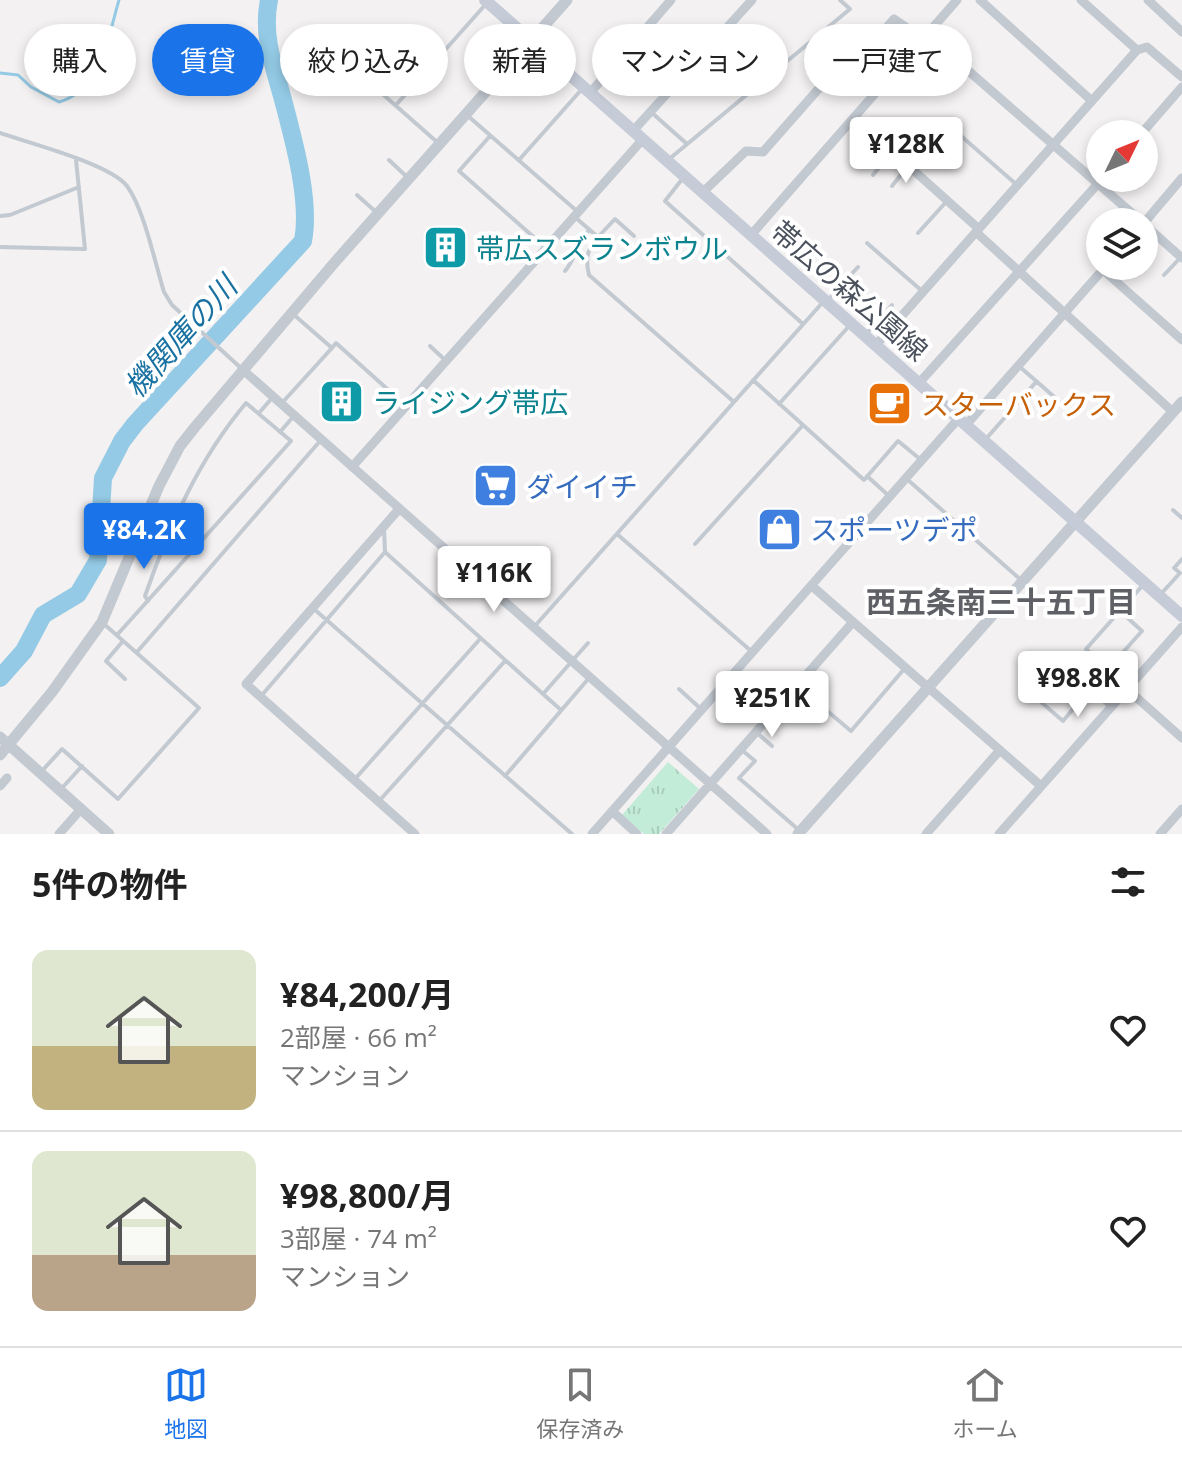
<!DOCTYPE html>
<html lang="ja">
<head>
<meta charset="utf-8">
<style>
	body { margin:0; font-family:"Open Sans","Noto Sans JP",sans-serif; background:#f6f6f6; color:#222; height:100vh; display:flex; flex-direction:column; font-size:30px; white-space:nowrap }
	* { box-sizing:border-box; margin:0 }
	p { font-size:26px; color:#767676 }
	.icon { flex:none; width:44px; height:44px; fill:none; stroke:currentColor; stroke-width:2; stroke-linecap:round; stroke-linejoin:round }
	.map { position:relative; height:834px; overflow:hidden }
	.side { display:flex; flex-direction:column; background:#fff; flex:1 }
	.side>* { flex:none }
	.banner { position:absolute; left:24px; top:24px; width:1134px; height:72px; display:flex; gap:16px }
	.needle { width:52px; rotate:47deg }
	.tools { position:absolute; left:1086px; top:120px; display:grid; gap:16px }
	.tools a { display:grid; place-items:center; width:72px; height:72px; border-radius:50%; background:#fff; box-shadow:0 4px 12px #0003; font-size:40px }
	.price { position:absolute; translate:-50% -68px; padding:0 18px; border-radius:8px; background:#fff; color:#222; font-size:26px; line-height:52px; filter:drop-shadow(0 2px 4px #0008) }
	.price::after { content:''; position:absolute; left:50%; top:48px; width:24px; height:18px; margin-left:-12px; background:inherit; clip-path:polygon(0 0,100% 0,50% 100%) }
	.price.selected { background:#1a73e8; color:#fff }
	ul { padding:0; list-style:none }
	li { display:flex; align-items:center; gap:24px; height:200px; padding:0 32px }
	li+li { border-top:2px solid #e0e0e0 }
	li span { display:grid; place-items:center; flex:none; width:224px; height:160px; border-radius:16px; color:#555 }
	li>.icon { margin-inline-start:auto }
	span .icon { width:96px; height:96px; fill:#fffc; stroke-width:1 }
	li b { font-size:34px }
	h2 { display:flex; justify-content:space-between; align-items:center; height:96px; padding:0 32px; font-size:34px }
	.pill { padding:0 28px; border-radius:36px; background:#fff; box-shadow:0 4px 12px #0003; font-size:28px; line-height:72px }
	.pill.selected { background:#1a73e8; color:#fff }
	.dock { display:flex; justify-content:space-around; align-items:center; height:112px; border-top:2px solid #e0e0e0; background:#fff; font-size:22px; color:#767676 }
	.dock a { display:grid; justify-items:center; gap:4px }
	.dock .selected { color:#1a73e8 }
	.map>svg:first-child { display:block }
	.park { fill:url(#park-tufts) }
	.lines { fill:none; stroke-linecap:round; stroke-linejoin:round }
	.stream { stroke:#94cae5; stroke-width:3 }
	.river { stroke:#94cae5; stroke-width:18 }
	.service { stroke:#c3c9d1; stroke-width:4 }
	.minor { stroke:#c3c9d1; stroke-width:9 }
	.tertiary { stroke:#c3c9d1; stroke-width:11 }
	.secondary { stroke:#c5cbd7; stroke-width:12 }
	.labels { text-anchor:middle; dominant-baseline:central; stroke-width:8; stroke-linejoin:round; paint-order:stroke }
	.culture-label { font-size:28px; fill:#0d838f; stroke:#fff; text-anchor:start }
	.street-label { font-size:28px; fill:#4a515c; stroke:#fff }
	.food-label { font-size:28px; fill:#c56008; stroke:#fff; text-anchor:start }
	.shop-label { font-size:28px; fill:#366cbe; stroke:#fff; text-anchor:start }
	.water-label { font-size:30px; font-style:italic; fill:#1972a1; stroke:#fff }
	.neighbourhood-label { font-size:30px; font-weight:bold; fill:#5e6065; stroke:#fff }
</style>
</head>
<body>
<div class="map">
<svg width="1182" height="834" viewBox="0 0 1182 834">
	<defs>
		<pattern id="park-tufts" width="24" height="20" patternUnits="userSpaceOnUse" patternTransform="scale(2)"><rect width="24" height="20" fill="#c3ecd8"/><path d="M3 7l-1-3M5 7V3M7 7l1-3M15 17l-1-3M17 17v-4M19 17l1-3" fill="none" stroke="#a9ccbc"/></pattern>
	</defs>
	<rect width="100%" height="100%" fill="#f3f1f1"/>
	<path class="park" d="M668,762L699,789L659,834H644L622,815Z"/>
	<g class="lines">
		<path class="stream" d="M0,73L18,75L31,87L59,102C101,90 108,37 119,0"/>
		<path class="river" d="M0,678L24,651L43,615L78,594L98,560L103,478L122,441L135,424L303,241C311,200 293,138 282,96C273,64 262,34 269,0"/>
		<path class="service" d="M328,46L437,142
			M396,105L486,4
			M651,112L687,144
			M468,116L578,212
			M944,121L1017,185
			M0,133C29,143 110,164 127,186C144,209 155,263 164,292L172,305L242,369
			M490,136L459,171L545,247
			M389,160L407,177
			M519,160L582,89
			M668,160L850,9L840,0
			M873,175L892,152
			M683,178L665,201L803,324
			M892,186L907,167
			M357,195L376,212
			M0,216L10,215L79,187
			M576,218L598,237C587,250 585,258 589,275L734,402
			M918,233L946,202
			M598,237L615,219L634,236
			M867,243L922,291
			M0,247L85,249L76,160
			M565,271C576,258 577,243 589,230
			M1164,275L1181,257
			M828,300L858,267
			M867,333L892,305
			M430,346L445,360
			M332,348L336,343L404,404
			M1020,367L1059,401
			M281,404L332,348L293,314
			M779,404L850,325
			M259,413L272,398
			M803,425L864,480L898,441L920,459
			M280,432L293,417
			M985,440L1036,382
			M867,476L889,496
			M908,480L1021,580
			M1173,510L1182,518
			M384,529L385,552L543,694L588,643
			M617,534L751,651
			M695,544L803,425L753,380
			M1160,595L1180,573L1174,568L1182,559
			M314,609L572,834
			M534,627L823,302
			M117,635L291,441L246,403C198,460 170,525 145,596L148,601
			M123,641L106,661L125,679
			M137,652L320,441
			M1045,669L1027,690L1063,721L1090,689
			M1107,669L1086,649L1143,585
			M799,687L851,731L905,668
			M679,689L701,709
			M543,694L561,710
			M262,695L385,552
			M1109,706L1090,689L1142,631L1120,611
			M756,732L772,746
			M743,751L755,761L739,778L800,831
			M41,772L62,749L118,799L199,708L104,624
			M505,776L589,678
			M354,780L480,639
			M62,788L82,766
			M380,800L505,661"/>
		<path class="minor" d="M980,0L1092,101
			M1148,0L1182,32
			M926,34L1142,222
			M1137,50L1147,47L1182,77
			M590,93L671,0
			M854,117L979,229
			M633,131L752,0
			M1141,134L1182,87
			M703,192L746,151L763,152L836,69L852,67L894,19L923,39
			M1144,223L1182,178
			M1144,224L1182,258
			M977,233L1173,412
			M751,235L957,0
			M1103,270L1182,340
			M876,345L1137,50L1081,0
			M242,369L767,834
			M919,383L1103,178
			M966,425L1106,266
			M352,467L643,139
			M399,509L246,684L415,834
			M812,586L1041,786
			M1127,689L1182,738
			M0,786L7,778
			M612,811L637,834
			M59,834L81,809
			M592,834L959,418
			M666,834L853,622
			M926,834L1000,750
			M999,834L1182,627
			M1160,834L1182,809"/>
		<path class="tertiary" d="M0,737L109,834
			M0,755L52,692L102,622L159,486L180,446L195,427L335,262L567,0
			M798,834L1182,402"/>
		<path class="secondary" d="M485,0L1182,616"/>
	</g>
	<defs>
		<symbol id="building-square" viewBox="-11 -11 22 22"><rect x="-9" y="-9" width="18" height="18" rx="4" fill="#0f9aa8" stroke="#fff"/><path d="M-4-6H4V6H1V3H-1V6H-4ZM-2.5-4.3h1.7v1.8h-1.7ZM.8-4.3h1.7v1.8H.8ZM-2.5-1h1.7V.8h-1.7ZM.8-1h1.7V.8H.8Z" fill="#fff"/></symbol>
		<symbol id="cafe-square" viewBox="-11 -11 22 22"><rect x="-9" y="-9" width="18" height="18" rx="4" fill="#e8710a" stroke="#fff"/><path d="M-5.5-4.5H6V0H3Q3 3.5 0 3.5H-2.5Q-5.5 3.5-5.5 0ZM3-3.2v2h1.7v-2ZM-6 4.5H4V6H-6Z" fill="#fff"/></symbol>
		<symbol id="supermarket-square" viewBox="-11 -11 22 22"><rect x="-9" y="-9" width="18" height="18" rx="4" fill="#3f7fe0" stroke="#fff"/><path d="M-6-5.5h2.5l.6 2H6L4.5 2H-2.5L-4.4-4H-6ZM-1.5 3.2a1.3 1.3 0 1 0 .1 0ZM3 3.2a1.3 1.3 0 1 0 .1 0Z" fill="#fff"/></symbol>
		<symbol id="shop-square" viewBox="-11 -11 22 22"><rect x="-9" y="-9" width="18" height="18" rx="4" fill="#3f7fe0" stroke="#fff"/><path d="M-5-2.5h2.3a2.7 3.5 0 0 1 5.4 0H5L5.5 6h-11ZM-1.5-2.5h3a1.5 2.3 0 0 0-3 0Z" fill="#fff"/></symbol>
	</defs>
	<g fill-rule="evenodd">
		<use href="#building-square" x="420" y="222" width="51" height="51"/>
		<use href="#building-square" x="316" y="376" width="51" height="51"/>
		<use href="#cafe-square" x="864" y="378" width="51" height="51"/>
		<use href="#supermarket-square" x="470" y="460" width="51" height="51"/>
		<use href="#shop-square" x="754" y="504" width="51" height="51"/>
	</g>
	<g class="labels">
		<g class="culture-label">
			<text x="476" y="248">帯広スズランボウル</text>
			<text x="372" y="402">ライジング帯広</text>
		</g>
		<g class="street-label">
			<text transform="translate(850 290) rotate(41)">帯広の森公園線</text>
		</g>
		<g class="food-label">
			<text x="921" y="404">スターバックス</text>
		</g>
		<g class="shop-label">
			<text x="526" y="486">ダイイチ</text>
			<text x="810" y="529">スポーツデポ</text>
		</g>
		<g class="water-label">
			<text transform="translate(180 336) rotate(-48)">機関庫の川</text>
		</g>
		<g class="neighbourhood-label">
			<text x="1001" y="601">西五条南三十五丁目</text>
		</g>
	</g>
</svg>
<div class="tools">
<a><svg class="needle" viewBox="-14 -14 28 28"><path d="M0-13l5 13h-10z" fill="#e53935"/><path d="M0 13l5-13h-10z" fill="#767676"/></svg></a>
<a><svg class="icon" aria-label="layers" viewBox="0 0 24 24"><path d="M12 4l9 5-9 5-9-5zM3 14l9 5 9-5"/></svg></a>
</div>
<b class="price" style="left:906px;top:185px">¥128K</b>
<b class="price selected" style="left:144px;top:571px">¥84.2K</b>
<b class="price" style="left:494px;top:614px">¥116K</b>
<b class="price" style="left:1078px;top:719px">¥98.8K</b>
<b class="price" style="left:772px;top:739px">¥251K</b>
<div class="banner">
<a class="pill">購入</a>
<a class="pill selected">賃貸</a>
<a class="pill">絞り込み</a>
<a class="pill">新着</a>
<a class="pill">マンション</a>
<a class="pill">一戸建て</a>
</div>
</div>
<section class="side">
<h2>5件の物件<svg class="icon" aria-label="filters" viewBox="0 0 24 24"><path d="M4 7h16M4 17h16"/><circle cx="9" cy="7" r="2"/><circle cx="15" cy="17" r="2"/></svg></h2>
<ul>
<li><span style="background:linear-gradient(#dfe7d0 60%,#c2b280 0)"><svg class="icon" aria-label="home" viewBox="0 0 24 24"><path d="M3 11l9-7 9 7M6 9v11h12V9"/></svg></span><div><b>¥84,200/月</b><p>2部屋 · 66 m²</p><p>マンション</p></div><svg class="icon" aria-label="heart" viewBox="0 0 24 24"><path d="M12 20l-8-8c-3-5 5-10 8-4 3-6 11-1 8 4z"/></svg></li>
<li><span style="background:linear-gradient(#dfe7d0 65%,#b9a48a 0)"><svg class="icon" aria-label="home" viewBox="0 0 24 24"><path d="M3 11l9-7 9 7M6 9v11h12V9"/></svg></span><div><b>¥98,800/月</b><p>3部屋 · 74 m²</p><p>マンション</p></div><svg class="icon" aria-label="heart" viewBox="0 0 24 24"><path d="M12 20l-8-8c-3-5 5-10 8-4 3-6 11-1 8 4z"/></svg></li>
</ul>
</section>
<nav class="dock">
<a class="selected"><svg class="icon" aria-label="map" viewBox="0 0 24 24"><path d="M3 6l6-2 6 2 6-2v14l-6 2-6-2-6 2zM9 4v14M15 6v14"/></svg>地図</a>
<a><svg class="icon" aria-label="saved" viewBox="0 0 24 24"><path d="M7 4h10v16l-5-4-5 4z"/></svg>保存済み</a>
<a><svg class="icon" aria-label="home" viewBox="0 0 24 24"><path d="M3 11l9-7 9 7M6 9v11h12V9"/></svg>ホーム</a>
</nav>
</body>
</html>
